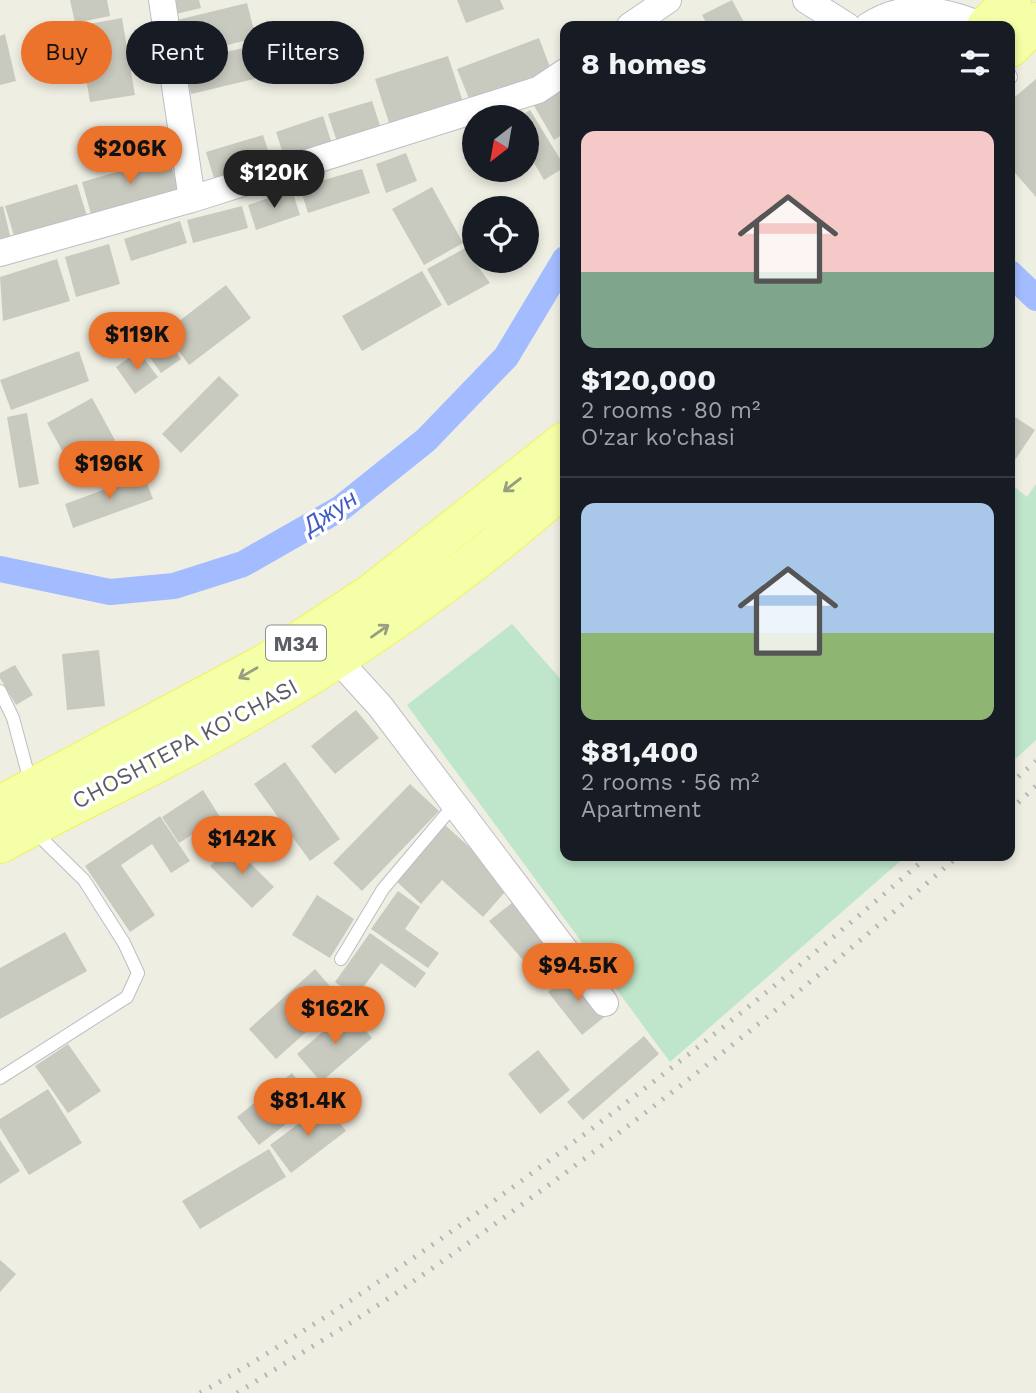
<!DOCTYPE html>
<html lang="en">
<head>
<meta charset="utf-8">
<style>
	body { margin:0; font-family:"Work Sans",sans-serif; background:#20242c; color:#f1f3f6; height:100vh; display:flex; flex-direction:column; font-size:26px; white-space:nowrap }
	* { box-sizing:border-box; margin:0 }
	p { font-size:23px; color:#9ea1a6 }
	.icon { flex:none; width:38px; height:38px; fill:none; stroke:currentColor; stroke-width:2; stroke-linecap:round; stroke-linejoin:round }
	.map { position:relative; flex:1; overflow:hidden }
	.side { position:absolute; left:560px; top:21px; width:455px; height:840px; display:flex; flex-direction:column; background:#171b24; border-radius:14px; box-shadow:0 4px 10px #0003 }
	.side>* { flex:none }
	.banner { position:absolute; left:21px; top:21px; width:434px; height:63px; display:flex; gap:14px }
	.needle { width:46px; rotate:211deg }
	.fabs { position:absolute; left:462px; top:105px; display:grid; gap:14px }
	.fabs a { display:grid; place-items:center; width:77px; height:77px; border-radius:50%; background:#171b24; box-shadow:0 4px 10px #0003; font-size:35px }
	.price { position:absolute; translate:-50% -60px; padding:0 16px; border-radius:24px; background:#ec732b; color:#111; font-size:23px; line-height:46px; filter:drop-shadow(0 2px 4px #0008) }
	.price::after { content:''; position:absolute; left:50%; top:42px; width:21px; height:16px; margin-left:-10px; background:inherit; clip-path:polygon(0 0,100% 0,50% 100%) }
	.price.current { background:#222; color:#fff }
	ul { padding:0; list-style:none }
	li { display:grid; align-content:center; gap:14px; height:371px; padding:0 21px }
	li+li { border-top:2px solid #363941 }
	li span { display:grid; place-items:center; height:217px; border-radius:14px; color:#555 }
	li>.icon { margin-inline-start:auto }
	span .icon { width:126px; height:126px; fill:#fffc; stroke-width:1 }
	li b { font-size:30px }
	h2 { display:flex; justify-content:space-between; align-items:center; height:84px; padding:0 21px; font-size:30px }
	.chip { padding:0 24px; border-radius:32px; background:#171b24; box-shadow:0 4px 10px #0003; font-size:24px; line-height:63px }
	.chip.current { background:#ec732b; color:#111 }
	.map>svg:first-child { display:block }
	.green { fill:#bfe6cb }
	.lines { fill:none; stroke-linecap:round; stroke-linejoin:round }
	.canal { stroke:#a2bcff; stroke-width:26 }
	.building { fill:#c9cabf }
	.service-casing { stroke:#bdbec5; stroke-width:14 }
	.minor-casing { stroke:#bdbec5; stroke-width:28 }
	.primary-casing { stroke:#f2f457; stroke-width:40 }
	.service { stroke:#fff; stroke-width:12 }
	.minor { stroke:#fff; stroke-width:26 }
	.primary { stroke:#f4ffa7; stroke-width:38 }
	.rail { stroke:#b6b6b7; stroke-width:5; stroke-dasharray:2 9; stroke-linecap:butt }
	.oneway { stroke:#989e7f }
	.labels { text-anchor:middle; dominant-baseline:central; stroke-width:7; stroke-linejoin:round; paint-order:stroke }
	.shield { fill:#fff; stroke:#8c8e92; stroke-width:2 }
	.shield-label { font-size:21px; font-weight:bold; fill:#5b5d64 }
	.street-label { font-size:23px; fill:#5b5d64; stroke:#fff }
	.water-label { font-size:24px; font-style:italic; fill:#425cc5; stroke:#fff }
</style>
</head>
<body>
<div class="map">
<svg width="1036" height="1393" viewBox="0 0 1036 1393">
	<rect width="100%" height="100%" fill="#eeeee3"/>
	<path class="green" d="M1010,483L1027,497L1036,484V740L1010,764Z
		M512,624L565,684V856H906L670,1062L407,705Z"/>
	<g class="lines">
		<path class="canal" d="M1010,273L1036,298
			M0,569L110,592L174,586L243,564L341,508L426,440L506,357L565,259"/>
	</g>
	<path class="building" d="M70,0H107L110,16L75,23Z
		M168,0H199L201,8L172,15Z
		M457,0H500L504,9L466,23Z
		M732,0L746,26H708L702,15Z
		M247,3L256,38L182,56L173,21Z
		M122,18L135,95L90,102L77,26Z
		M5,34L16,81L0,85V36Z
		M539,38L551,70L470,101L457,69Z
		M260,44L267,76L191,94L183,62Z
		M448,56L463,102L390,126L375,79Z
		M1036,79V197L1010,167V101Z
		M565,84V133L554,140L533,104Z
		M372,101L382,132L338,145L328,114Z
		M530,110L565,167L544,180L527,151V117H518Z
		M323,116L333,147L286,162L276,132Z
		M263,135L273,165L215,182L206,152Z
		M406,153L417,181L386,193L376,164Z
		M169,157L178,189L91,214L82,182Z
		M362,169L370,193L308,213L300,187Z
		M77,184L87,216L15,239L5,206Z
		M432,187L463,243L424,265L392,209Z
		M292,190L300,215L256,230L248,205Z
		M3,206L11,240L0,242V207Z
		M242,206L248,228L193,243L187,220Z
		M180,221L187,243L131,261L124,239Z
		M109,244L120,284L76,297L65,257Z
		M469,246L474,261L490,283L448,306L427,269Z
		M57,259L70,301L3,321L0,277Z
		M422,271L442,305L362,351L342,316Z
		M226,285L251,318L189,365L165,332Z
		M163,333L181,359L161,373L143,348Z
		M79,351L89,381L11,410L0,380Z
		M138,351L158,377L135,394L116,367Z
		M219,376L239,395L181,453L162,434Z
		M92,398L115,440L70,465L47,423Z
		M27,413L39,484L19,488L7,417Z
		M1010,414L1035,430L1015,460L1010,457Z
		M144,475L153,499L73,528L65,504Z
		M99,650L105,706L67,710L62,654Z
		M15,665L33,695L16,705L0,678V673Z
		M356,710L379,738L335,774L311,746Z
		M285,762L340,839L310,861L254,784Z
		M410,784L439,811L362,891L333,863Z
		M203,790L220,817L179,843L162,817Z
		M160,816L190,861L171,873L152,844L121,865L155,915L130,932L85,866Z
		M445,825L511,885L483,917L442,880L421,904L395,880Z
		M232,845L274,887L252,908L210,866Z
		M398,891L420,907L405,929L439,953L428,968L371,929Z
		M317,895L354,919L330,958L292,935Z
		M513,902L566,963L543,983L489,921Z
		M65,932L87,971L0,1019V968Z
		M370,933L426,973L415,988L381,963L356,997L335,982Z
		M315,969L342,1000L276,1059L249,1029Z
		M574,971L608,1014L582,1035L548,992Z
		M348,1010L372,1038L321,1082L297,1054Z
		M644,1036L659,1054L583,1120L567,1102Z
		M68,1044L101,1091L68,1113L35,1066Z
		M538,1050L570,1090L540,1114L508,1074Z
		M292,1073L314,1102L259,1145L237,1117Z
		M48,1089L82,1143L29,1175L0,1128V1119Z
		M325,1104L346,1131L291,1173L270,1145Z
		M0,1140L20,1171L0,1184Z
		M269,1149L286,1177L200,1229L182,1201Z
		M0,1260L16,1274L0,1292Z"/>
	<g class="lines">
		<defs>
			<path id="service" d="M1010,75L1011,77
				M0,691L13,718L31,785
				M341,959L383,889L454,805
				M0,1078L127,997L138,973L124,943L84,880L33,830"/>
			<path id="minor" d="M162,0L192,199
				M806,0L847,26
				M630,26L668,0
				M868,26C908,0 943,11 984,26
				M0,253L192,199L538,90L565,72
				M338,660L380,706L605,1003"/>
			<path id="primary" d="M986,26L1012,0
				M1010,48L1036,22
				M0,805L264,664L373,592L565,441
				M0,844C76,802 156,767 231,723C350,655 463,577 565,486"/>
		</defs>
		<use href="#service" class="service-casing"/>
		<use href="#minor" class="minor-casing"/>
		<use href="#primary" class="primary-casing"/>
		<use href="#service" class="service"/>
		<use href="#minor" class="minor"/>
		<use href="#primary" class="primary"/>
		<path class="rail" d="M1010,784L1036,761
			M1010,810L1036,786
			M200,1393C334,1317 459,1228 582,1136C701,1047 816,954 928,856
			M237,1393C291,1359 346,1327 398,1292C593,1158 781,1012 958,856"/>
	</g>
	<defs><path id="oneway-shaft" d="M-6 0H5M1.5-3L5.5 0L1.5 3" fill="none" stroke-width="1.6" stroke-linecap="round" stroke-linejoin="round" transform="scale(1.75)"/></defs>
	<g class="oneway">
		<use href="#oneway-shaft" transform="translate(512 485) rotate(142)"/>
		<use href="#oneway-shaft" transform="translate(380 631) rotate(-35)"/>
		<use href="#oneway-shaft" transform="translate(248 673) rotate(150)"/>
	</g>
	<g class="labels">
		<rect class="shield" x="266" y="625.5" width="60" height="35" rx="5"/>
		<g class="shield-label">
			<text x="296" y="643">M34</text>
		</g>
		<g class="street-label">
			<text transform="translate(185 744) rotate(-28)">CHOSHTEPA KO'CHASI</text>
		</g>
		<g class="water-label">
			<text transform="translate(330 512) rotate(-33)">Джун</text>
		</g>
	</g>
</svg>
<div class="fabs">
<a><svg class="needle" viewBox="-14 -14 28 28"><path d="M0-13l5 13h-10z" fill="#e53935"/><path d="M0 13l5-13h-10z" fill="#9ea1a6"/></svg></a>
<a><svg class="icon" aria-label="locate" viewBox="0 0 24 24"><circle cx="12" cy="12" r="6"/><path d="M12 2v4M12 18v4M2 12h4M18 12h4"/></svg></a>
</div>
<b class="price" style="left:130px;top:186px">$206K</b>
<b class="price current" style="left:274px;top:210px">$120K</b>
<b class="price" style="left:137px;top:372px">$119K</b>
<b class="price" style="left:109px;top:501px">$196K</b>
<b class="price" style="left:242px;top:876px">$142K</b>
<b class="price" style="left:578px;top:1003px">$94.5K</b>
<b class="price" style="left:335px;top:1046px">$162K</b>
<b class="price" style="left:308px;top:1138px">$81.4K</b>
<div class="banner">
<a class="chip current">Buy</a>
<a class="chip">Rent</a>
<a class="chip">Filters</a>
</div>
<section class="side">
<h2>8 homes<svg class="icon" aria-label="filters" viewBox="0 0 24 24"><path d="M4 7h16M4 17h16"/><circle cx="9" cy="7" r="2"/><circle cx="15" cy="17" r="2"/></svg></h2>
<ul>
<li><span style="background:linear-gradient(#f6c9c9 65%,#7fa58c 0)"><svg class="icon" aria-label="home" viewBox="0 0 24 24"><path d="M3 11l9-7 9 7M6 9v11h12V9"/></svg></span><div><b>$120,000</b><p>2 rooms · 80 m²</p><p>O'zar ko'chasi</p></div></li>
<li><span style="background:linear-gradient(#a9c7e8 60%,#8fb573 0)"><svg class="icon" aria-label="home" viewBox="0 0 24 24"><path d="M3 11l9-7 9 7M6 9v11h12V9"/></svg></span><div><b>$81,400</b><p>2 rooms · 56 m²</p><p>Apartment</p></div></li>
</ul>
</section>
</div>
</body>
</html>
